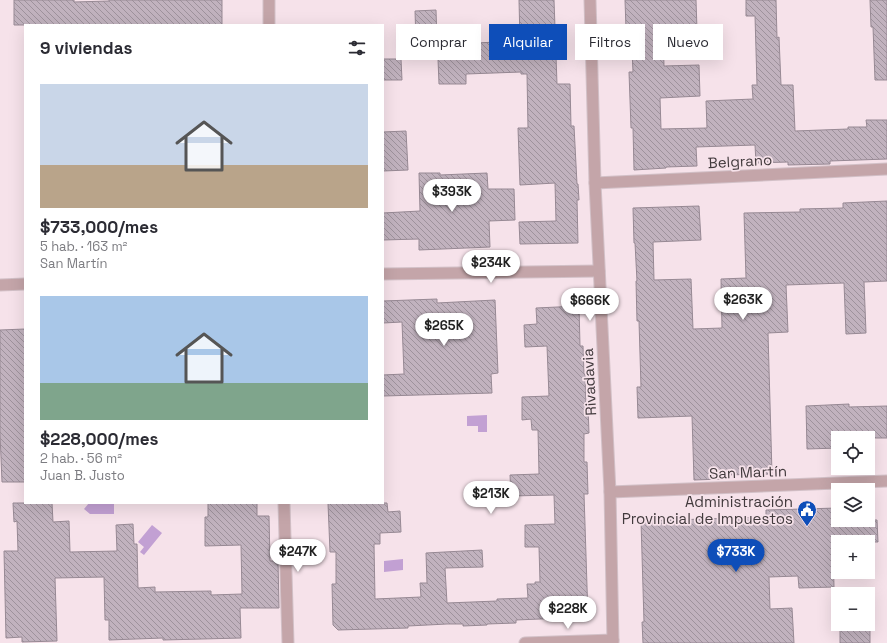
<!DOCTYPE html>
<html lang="es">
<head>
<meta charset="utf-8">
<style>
	body { margin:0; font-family:"Space Grotesk",sans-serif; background:#f7f7f7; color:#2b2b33; height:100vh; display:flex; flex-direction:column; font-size:15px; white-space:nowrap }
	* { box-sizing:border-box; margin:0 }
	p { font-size:13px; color:#7c7c81 }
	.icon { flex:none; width:22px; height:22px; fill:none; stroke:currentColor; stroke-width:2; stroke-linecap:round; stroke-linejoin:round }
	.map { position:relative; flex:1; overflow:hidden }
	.panel { position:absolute; left:24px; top:24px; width:360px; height:480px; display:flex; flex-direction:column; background:#fff; border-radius:0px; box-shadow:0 4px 16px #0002 }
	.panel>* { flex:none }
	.hud { position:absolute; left:396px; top:24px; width:380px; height:36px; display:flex; gap:8px }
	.tools { position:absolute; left:831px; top:431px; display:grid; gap:8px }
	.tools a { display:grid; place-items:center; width:44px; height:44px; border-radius:0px; background:#fff; box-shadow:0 4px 16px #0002; font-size:20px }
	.price { position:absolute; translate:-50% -34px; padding:0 9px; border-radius:14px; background:#fff; color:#222; font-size:13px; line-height:26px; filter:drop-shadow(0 1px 2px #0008) }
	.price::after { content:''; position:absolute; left:50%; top:24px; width:12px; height:9px; margin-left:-6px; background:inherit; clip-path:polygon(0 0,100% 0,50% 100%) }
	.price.selected { background:#0e4eb9; color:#fff }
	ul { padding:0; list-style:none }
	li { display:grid; align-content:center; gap:8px; height:212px; padding:0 16px }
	li span { display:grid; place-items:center; height:124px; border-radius:0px; color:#555 }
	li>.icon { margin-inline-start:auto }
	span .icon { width:72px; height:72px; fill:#fffc; stroke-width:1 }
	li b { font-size:17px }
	h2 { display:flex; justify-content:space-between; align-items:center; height:48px; padding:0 16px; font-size:17px }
	.chip { padding:0 14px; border-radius:0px; background:#fff; box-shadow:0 4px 16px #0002; font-size:14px; line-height:36px }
	.chip.selected { background:#0e4eb9; color:#fff }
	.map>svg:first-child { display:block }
	.water { fill:#c2a0d3 }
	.building { fill:url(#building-back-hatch); stroke:#978994 }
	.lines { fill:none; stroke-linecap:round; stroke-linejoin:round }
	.minor-casing { stroke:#d2c0c7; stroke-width:13 }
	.tertiary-casing { stroke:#d2c0c7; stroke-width:13 }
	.minor { stroke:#c4a5a9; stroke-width:11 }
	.tertiary { stroke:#c4a5a9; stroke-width:11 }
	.labels { text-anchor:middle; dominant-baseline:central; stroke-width:3.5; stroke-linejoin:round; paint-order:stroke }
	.street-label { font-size:15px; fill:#423a3d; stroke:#f6e2ea }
	.poi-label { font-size:15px; fill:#423a3d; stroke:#f6e2ea; text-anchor:end }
</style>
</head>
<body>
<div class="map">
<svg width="887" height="643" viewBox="0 0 887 643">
	<defs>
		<pattern id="building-back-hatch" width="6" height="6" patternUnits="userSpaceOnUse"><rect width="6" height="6" fill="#c1b2be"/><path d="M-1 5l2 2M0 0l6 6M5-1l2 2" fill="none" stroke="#9e929c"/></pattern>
	</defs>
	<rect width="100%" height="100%" fill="#f6e2ea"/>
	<path class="water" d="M487,415V432H478V426H467V416Z
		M494,482L495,490L472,491V483Z
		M89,503H114V514H90L84,509Z
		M152,525L162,533L144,555L140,552L144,547L138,542Z
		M403,559V570L384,572V561Z"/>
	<path class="building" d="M14,0H74V2L109,1V0H222V25H14Z
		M519,0H554L557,84H570L571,126H574L577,184H578L579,200H577L578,243L520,244L519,222L556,221L555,183L520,185L518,128H528L527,74H521V72L466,74V84H439L438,59L476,57L475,43L520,41Z
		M625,0H696L697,30L663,31L664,66L699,65L700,96L660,98L661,129L707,128L706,101L753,99L752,85H757L755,16H746V0H776L777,38L779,37L781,85H793L795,131L848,129V127H867L866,120H887V159L830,161V164L788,165V162L756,163L755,145L696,147L697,166L666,167V168L634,170L633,128H631L629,72H633L631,28L626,29Z
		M870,0H887V80H875L873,27H871Z
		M436,10L437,40L416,41L415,11Z
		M383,59H401L402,80H383Z
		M406,131L408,170L383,171V132Z
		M419,173H440V175L487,173L488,189H514L515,220L489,221L490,247L419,250V239L383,240V213L420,211Z
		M887,201V281L864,282L866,333L846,334L844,283L786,285L788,332L768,333L772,474L722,475V479L694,480L692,416L638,418L637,387H641L639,321H637L636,281H637L635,243H634L633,208L699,206L701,240L653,242L654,280L691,279L693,329L722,328L721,279L746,278L744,213L800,212V209L843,208V203Z
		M437,299V303L495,300L498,373L491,374L492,393L383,396V375L404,374L402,322L383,323V301Z
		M579,306L580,346H583L584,374H585L586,407H588L589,433L584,434V462H587L588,494H584L588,617L516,620V623L487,624V625L463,626V624H447L408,626V628L338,630L333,625L332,584H336V552H330L328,503H387L388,512L400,511L401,532L380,533V544H374L375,599L421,597L420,583H427L426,553L482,550L483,567L445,568L447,603L497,601V599L528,598L527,584H535V582H540L539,547H525V525L555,524L554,495L511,496L510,475L539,474L538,430H532L531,419L522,420V397L549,396L547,346L525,347L524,325L537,324L536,308Z
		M25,329V482H2L0,434V330Z
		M849,404V407L887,406V438H838V448L807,449L806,406Z
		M13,503H52L53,522L69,521L70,552L117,551L116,525L133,524L134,544H137L138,588L155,587V592L211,591V595L242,594L241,545L205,546V517H208V503H257V516H269L270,561H278L279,608H240L241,638L163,640V638L109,640V620H105L104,577L55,578L57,641L22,642V637L6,638L4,551H18L17,521L14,522Z
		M838,508V520H877L878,542H833L834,587L799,588L798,576L769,577L770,609L792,608L794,643H643L642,622H644L641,521L766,517V510Z
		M840,624H870V643H840Z"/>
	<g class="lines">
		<defs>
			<path id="minor" d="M269,0V25
				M595,183L887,169
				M383,274L599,271
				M0,285L25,284
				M610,492L887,481
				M284,503L288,643
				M525,643L613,640"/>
			<path id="tertiary" d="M590,0L595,183L610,492L613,643"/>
		</defs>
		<use href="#minor" class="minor-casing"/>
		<use href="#tertiary" class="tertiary-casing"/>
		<use href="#minor" class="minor"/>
		<use href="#tertiary" class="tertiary"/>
	</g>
	<defs>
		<symbol id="civic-pin" viewBox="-11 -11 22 30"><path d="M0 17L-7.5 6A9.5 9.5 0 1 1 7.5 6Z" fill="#0e4eb9" stroke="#f6e2ea"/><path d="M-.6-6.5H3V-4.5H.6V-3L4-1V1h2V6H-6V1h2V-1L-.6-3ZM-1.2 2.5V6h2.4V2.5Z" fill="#fff"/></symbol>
	</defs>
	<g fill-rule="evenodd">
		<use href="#civic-pin" x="796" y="499" width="22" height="30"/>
	</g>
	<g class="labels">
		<g class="street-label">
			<text transform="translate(740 161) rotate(-3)">Belgrano</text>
			<text transform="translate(589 382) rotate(-93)">Rivadavia</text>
			<text transform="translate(748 472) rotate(-2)">San Martín</text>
		</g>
		<g class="poi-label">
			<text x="793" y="501">Administración<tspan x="793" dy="17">Provincial de Impuestos</tspan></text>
		</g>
	</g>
</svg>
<div class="tools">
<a><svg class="icon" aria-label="locate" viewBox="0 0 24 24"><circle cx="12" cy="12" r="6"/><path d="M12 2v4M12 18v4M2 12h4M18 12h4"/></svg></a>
<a><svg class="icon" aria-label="layers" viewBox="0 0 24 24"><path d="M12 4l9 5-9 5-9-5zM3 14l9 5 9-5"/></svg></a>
<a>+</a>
<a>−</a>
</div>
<b class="price" style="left:452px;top:213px">$393K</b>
<b class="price" style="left:491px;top:284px">$234K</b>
<b class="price" style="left:743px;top:321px">$263K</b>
<b class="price" style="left:590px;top:322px">$666K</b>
<b class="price" style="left:444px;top:347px">$265K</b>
<b class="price" style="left:491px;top:515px">$213K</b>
<b class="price" style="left:298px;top:573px">$247K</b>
<b class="price selected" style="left:736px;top:573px">$733K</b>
<b class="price" style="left:568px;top:630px">$228K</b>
<div class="hud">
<a class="chip">Comprar</a>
<a class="chip selected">Alquilar</a>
<a class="chip">Filtros</a>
<a class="chip">Nuevo</a>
</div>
<section class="panel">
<h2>9 viviendas<svg class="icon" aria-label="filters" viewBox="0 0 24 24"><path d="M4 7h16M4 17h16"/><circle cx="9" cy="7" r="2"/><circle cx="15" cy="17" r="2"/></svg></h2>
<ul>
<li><span style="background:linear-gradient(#c9d6e8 65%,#b9a48a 0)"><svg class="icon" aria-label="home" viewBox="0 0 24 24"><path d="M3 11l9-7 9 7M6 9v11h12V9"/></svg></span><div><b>$733,000/mes</b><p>5 hab. · 163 m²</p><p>San Martín</p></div></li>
<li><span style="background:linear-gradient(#a9c7e8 70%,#7fa58c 0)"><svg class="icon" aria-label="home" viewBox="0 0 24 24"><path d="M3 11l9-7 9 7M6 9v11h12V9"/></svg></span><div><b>$228,000/mes</b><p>2 hab. · 56 m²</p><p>Juan B. Justo</p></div></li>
</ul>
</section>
</div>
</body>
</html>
